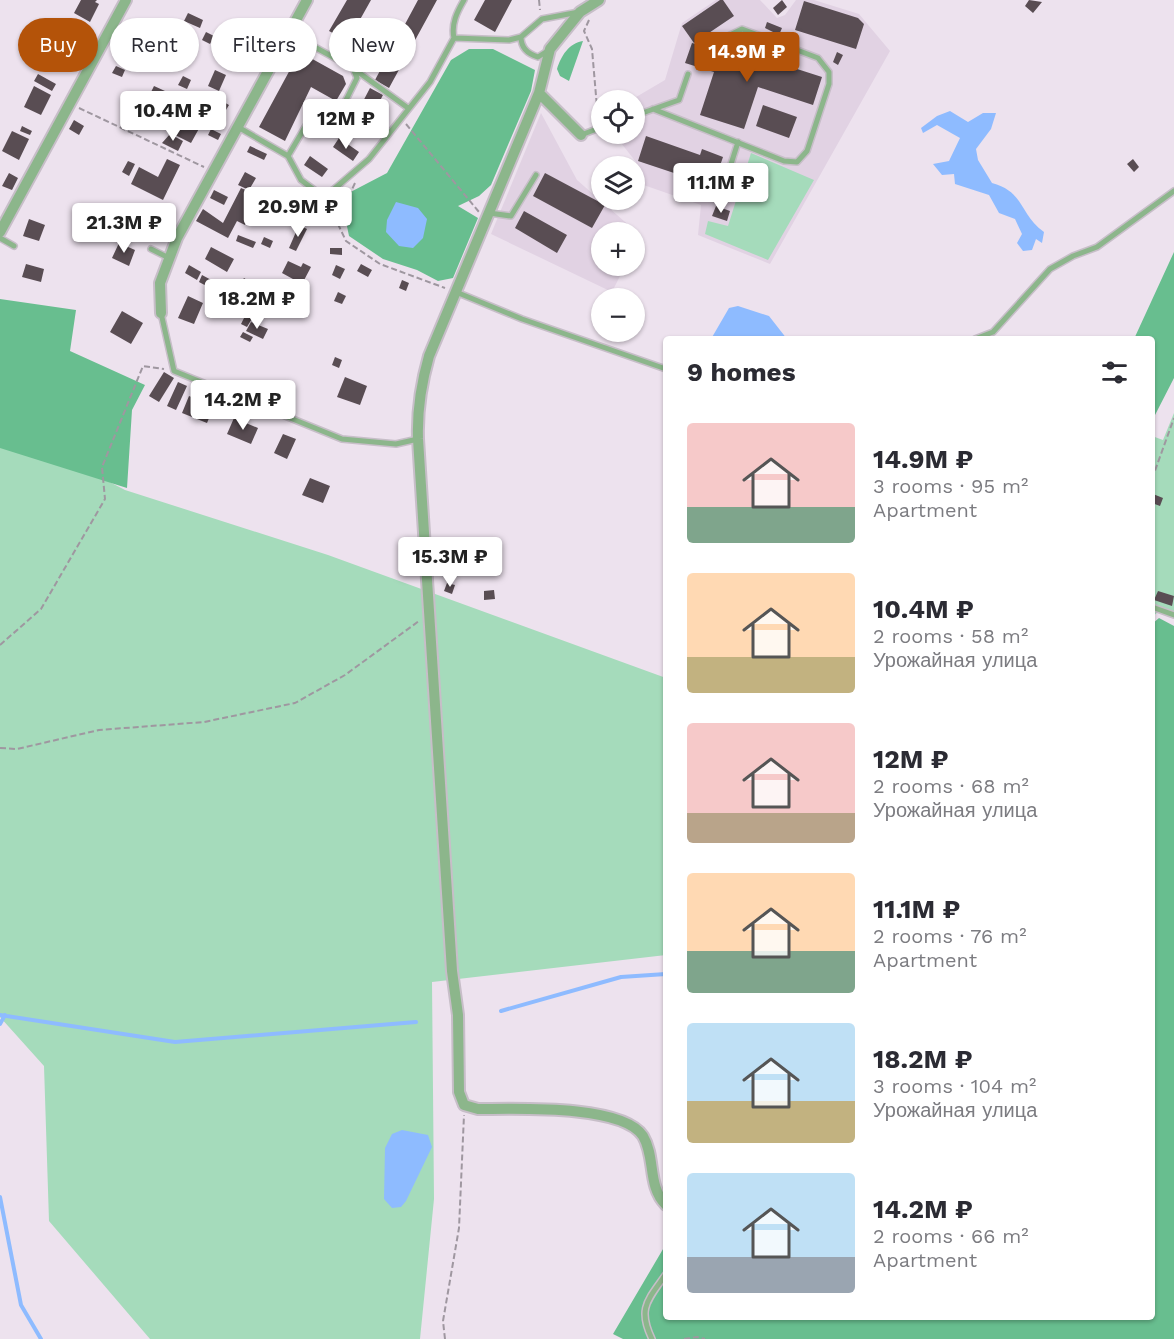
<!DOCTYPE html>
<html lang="en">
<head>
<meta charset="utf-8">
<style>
	body { margin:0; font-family:"Work Sans",sans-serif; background:#f2f2f3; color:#2b2b33; height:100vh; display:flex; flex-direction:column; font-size:22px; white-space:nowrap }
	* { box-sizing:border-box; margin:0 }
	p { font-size:20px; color:#7c7c81 }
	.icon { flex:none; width:33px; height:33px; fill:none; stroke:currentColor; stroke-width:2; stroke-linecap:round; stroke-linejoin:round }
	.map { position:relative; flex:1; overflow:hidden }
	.details { position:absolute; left:663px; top:336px; width:492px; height:984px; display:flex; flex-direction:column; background:#fff; border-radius:6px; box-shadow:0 2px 4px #0004 }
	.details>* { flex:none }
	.top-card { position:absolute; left:18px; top:18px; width:555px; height:54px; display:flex; gap:12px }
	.tools { position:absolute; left:591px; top:90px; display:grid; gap:12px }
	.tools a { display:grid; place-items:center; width:54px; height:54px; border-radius:50%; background:#fff; box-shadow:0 2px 4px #0004; font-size:30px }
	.price { position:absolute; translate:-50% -51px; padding:0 14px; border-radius:6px; background:#fff; color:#222; font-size:20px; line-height:39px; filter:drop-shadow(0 2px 3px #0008) }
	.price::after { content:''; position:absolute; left:50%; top:36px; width:18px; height:14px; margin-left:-9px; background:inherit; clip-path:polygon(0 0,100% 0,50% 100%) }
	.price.on { background:#b45309; color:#fff }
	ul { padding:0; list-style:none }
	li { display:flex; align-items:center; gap:18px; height:150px; padding:0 24px }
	li span { display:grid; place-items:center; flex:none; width:168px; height:120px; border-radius:6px; color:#555 }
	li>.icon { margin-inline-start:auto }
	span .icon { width:72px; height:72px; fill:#fffc; stroke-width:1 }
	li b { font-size:26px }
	h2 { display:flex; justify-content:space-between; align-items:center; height:72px; padding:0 24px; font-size:26px }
	.tag { padding:0 21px; border-radius:27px; background:#fff; box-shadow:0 2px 4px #0004; font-size:21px; line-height:54px }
	.tag.on { background:#b45309; color:#fff }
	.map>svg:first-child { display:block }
	.built { fill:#e1d2e3 }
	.green { fill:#a5dbbb }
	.forest { fill:#68be8f }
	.water { fill:#8ebbff }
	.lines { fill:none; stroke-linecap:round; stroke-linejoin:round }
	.stream { stroke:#8ebbff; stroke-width:4 }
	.building { fill:#594d53 }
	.lane-casing { stroke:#c7bec8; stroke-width:8 }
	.street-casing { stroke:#c7bec8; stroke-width:14 }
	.path { stroke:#9f97a0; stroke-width:2; stroke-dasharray:6 3; stroke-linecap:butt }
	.lane { stroke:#8cb68b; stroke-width:5 }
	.street { stroke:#8cb68b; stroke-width:10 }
</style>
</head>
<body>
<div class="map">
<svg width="1174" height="1339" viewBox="0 0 1174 1339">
	<rect width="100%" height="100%" fill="#ede2ee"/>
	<path class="built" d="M716,0H760L777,18L785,15L796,0H814L859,14L890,51L770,264L698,235L701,205L635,182L636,162L614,134H634V100H631L665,80L682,23Z
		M541,113L577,180L640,235L635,247L634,232H602V266H625L612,292L491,234Z"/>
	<path class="green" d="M751,153L814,180L768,260L705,234L708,221L728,226Z
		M1174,413V618L1158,612L1152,617V436L1163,440Z
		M0,425L125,490L328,555L666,678V955L432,982L434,1199L420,1339H150L49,1221L44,1066L0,1017Z"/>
	<path class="forest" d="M583,41L569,81L560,76L557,69C561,56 569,43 583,41Z
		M469,49H493L535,70L531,91L491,185L479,196L458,206L478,218L453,278L438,281L417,270L383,259L349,236L341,197L387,173L451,60Z
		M1174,252V378L1154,417L1152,416V339H1134Z
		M0,299L76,310L70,351L145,385L132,410L127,488L0,448Z
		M1159,618L1174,626V1339H623L613,1334L666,1244V1317H1152V624Z"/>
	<path class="water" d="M950,111L968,122L983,113H996L991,129L976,149L978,160L992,183C1025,192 1019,214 1044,232L1042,243L1036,239L1032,250L1023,251L1017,243L1022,234L1015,219L999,213L989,195L955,184L954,174L942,175L933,164L949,161L960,138L937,125L923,133L921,128L937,116Z
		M396,202L418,208L427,219L423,238L413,248L399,246L386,232L387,220Z
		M738,306L769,316L787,339H711L729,308Z
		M402,1130L428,1135L432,1147L406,1201L401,1207L392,1208L384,1199L385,1148L392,1134Z"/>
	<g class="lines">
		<path class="stream" d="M501,1011L621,977L666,974
			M0,1015L175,1042L416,1022
			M0,1024L5,1015
			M0,1197L21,1305L41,1339"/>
	</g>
	<path class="building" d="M81,0H97L95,2L99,4L90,22L74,13Z
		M347,0H371L348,41L329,31Z
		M418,0H437L389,88L375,80Z
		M485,0H512L495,32L474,20Z
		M720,0H723L734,16L694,43L682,26Z
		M782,0L787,7L778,15L773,8Z
		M1029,0L1042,2L1033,13L1025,6Z
		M804,1L858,18L864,24L856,49L795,30Z
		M188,13L203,20L200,28L184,21Z
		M241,20L253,26L244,46L231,40Z
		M767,22L782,28L779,35L765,28Z
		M206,32L214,36L210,44L202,40Z
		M78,34L88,40L85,46L75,41Z
		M66,42L71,45L69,49L74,51L66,66L49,57L57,43L63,46Z
		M692,43L746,58L747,53L822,77L813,105L758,87L744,129L700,115L714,72L685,63Z
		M247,48L258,54L251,66L241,61Z
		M837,52L843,55L838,65L833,62Z
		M298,55L307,56L343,76L346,84L336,101L311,87L285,141L259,127Z
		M116,66L125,70L122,77L112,73Z
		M215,70L226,75L219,91L208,86Z
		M38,74L56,84L52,91L34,81Z
		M183,76L191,80L187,89L178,85Z
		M34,86L51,95L41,115L24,107Z
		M154,86L165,91L162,98L151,92Z
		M370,88L383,95L371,118L358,111Z
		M196,96L212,105L191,143L175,135Z
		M220,100L229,105L226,110L218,106Z
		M133,103L144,107L138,124L127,120Z
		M763,105L797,117L789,138L756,126Z
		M354,116L366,123L361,133L348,126Z
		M74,120L84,126L79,135L69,129Z
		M22,126L32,131L30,135L20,131Z
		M211,129L221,134L218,140L208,135Z
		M12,131L29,139L19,160L2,151Z
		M170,134L183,141L178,151L162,143Z
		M617,134H634L624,142Z
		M646,136L700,155L702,149L723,157L709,198L687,191L692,179L638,161Z
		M339,138L359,152L353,161L333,147Z
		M250,146L267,154L264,160L247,152Z
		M310,156L328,169L322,177L304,165Z
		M167,159L180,165L163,200L131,184L139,167L158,177Z
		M1133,159L1139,167L1134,172L1127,164Z
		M128,161L135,164L129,176L122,172Z
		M245,172L256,178L249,190L238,185Z
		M9,173L18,178L12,190L2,186Z
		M545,173L605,205L592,228L533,196Z
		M241,188L259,196L245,225L237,221L228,238L196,221L203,209L223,223Z
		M214,190L228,197L224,205L210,198Z
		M716,206L730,211L727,221L712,216Z
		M524,211L567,235L557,253L515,228Z
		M29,219L45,225L39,241L23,236Z
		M299,225L307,229L296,251L289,248Z
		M238,235L256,242L253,248L236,241Z
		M264,237L273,241L270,248L261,244Z
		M119,243L135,250L129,266L112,258Z
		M211,247L234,259L227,272L205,259Z
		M330,248H342V255L330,254Z
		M288,261L301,267L303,263L311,267L302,284L282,273Z
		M26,264L44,269L41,282L22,277Z
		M361,264L372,270L368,277L357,271Z
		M189,265L201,272L197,280L185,273Z
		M336,265L345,269L340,279L332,275Z
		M202,275L215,282L212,289L199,282Z
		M244,278L250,282L244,293L237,289Z
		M402,280L409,283L406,291L399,288Z
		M338,292L346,296L342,304L334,301Z
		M188,296L203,303L194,324L178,318Z
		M257,296L268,300L264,309L252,307Z
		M122,311L143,323L131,344L110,332Z
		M247,312L254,315L247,327L241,324Z
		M251,322L268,329L263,339L246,331Z
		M243,332L253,337L250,342L240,337Z
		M335,357L342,360L339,368L332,365Z
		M164,372L174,378L159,402L149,396Z
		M345,377L367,386L360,405L337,397Z
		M178,382L187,386L176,410L167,406Z
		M189,396L214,406L207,423L182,413Z
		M234,418L258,428L251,444L227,434Z
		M283,434L296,439L287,459L274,453Z
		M310,478L330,486L323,503L302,495Z
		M1153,494L1163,498L1160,506L1152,503Z
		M447,583L455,585L452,594L444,591Z
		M494,590L495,599L484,600V591Z
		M1158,591L1174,596L1172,606L1154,600Z"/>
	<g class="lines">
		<defs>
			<path id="lane" d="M454,38C451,24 457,12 464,0
				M549,50L538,57C528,54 521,48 521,37L542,19L579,12
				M354,69L408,108
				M653,109L784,161L797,162L807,151L829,84V72L818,58L742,29L716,42
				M634,116L679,100L688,74
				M238,127L288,156L301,180L321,195L333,190L369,159L430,82L454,38L509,40L521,37
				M581,135L602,127
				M288,156L318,105L338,116L357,78L353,68L289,33
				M719,202L738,142
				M489,213L511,216L536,175
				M0,238L14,246
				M151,249L169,258
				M456,292L522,319L666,369
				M161,313L174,371L342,439L396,444L418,439
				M975,339L993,332L1050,269L1073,256L1097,247L1174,191
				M1152,607L1174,615
				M652,1339C637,1308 648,1300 666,1274"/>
			<path id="street" d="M599,0L580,12L550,49L539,93L429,356C421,384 417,410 418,439L452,971L458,1015L459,1092L464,1105L478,1109C514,1109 622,1104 643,1136C656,1158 647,1186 666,1205
				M539,93L581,135
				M0,232L126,0
				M161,313L160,283L177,238L307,0"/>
		</defs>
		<use href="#lane" class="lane-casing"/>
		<use href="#street" class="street-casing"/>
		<path class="path" d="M539,0L540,10
			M589,20L584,31L592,49L598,119
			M79,108L204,167
			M406,124L479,212
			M355,183L337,222L346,241L380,264L445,288
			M1152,479L1174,418
			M0,645L41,609L105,499L102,467L143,366L164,369
			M0,748L17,749L99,730L204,722L295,703L345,675L419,621
			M445,1339L443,1321L459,1228L464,1115
			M684,1339L697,1337L705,1339"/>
		<use href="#lane" class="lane"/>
		<use href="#street" class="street"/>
	</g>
</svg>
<div class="tools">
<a><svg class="icon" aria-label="locate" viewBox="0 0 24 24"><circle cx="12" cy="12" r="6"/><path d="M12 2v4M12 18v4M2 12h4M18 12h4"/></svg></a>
<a><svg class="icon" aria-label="layers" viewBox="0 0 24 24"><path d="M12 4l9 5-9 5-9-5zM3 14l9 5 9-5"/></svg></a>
<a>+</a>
<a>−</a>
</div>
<b class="price on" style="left:747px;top:83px">14.9M ₽</b>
<b class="price" style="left:173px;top:142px">10.4M ₽</b>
<b class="price" style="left:346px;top:150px">12M ₽</b>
<b class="price" style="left:721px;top:214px">11.1M ₽</b>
<b class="price" style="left:298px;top:238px">20.9M ₽</b>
<b class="price" style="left:124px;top:254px">21.3M ₽</b>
<b class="price" style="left:257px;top:330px">18.2M ₽</b>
<b class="price" style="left:243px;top:431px">14.2M ₽</b>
<b class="price" style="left:450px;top:588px">15.3M ₽</b>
<div class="top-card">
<a class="tag on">Buy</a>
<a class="tag">Rent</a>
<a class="tag">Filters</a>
<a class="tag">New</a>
</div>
<section class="details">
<h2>9 homes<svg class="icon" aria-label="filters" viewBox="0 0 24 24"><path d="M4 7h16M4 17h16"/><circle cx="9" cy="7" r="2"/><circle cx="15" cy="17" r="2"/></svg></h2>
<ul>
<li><span style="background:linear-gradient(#f6c9c9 70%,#7fa58c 0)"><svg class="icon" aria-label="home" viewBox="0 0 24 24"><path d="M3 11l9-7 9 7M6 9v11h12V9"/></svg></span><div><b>14.9M ₽</b><p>3 rooms · 95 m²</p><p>Apartment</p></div></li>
<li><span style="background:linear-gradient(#ffd9b3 70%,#c2b280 0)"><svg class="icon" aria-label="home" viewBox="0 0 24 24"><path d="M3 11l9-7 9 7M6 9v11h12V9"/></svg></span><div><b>10.4M ₽</b><p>2 rooms · 58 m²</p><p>Урожайная улица</p></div></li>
<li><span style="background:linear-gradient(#f6c9c9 75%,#b9a48a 0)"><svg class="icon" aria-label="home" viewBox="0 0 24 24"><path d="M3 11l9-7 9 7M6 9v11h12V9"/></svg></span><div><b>12M ₽</b><p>2 rooms · 68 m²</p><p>Урожайная улица</p></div></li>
<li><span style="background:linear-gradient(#ffd9b3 65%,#7fa58c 0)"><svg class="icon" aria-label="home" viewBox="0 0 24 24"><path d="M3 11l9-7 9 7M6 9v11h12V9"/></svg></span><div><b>11.1M ₽</b><p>2 rooms · 76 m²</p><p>Apartment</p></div></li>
<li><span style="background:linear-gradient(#bfe0f5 65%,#c2b280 0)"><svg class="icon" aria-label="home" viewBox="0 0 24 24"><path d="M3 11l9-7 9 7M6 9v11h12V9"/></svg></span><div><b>18.2M ₽</b><p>3 rooms · 104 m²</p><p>Урожайная улица</p></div></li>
<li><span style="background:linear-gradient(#bfe0f5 70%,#9aa5b1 0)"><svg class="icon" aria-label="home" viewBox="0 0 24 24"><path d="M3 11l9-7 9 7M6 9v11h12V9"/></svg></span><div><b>14.2M ₽</b><p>2 rooms · 66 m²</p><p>Apartment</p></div></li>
</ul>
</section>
</div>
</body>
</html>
